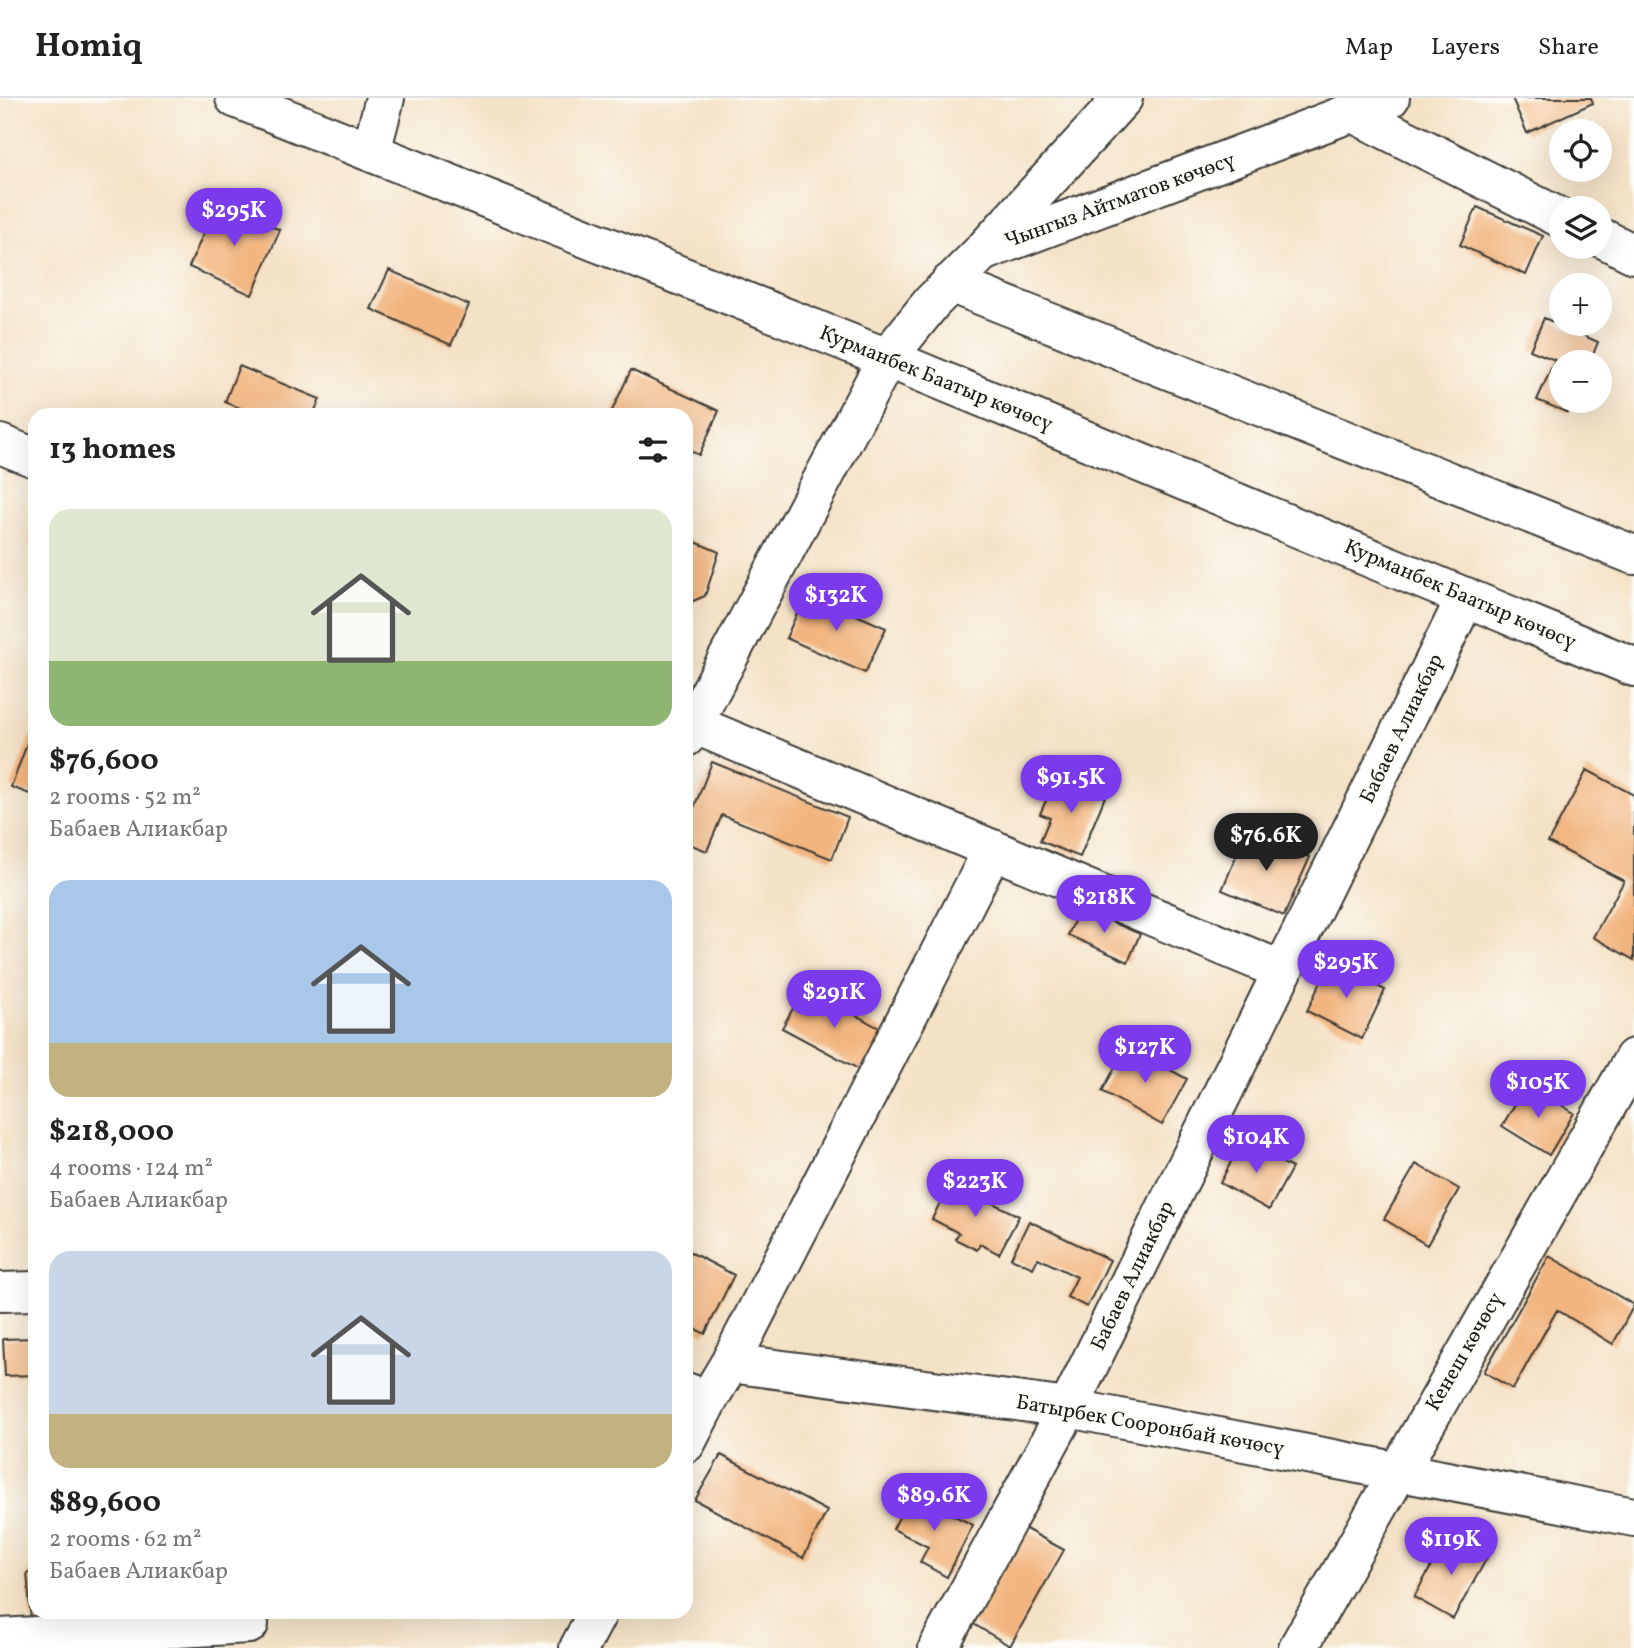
<!DOCTYPE html>
<html lang="en">
<head>
<meta charset="utf-8">
<style>
	body { margin:0; font-family:Vollkorn,serif; background:#f2f2f2; color:#222; height:100vh; display:flex; flex-direction:column; font-size:26px; white-space:nowrap }
	* { box-sizing:border-box; margin:0 }
	p { font-size:23px; color:#767676 }
	.icon { flex:none; width:38px; height:38px; fill:none; stroke:currentColor; stroke-width:2; stroke-linecap:round; stroke-linejoin:round }
	.map { position:relative; flex:1; overflow:hidden }
	.side { position:absolute; left:28px; top:310px; width:665px; height:1211px; display:flex; flex-direction:column; background:#fff; border-radius:21px; box-shadow:0 7px 28px #0002 }
	.side>* { flex:none }
	.buttons { position:absolute; left:1549px; top:21px; display:grid; gap:14px }
	.buttons a { display:grid; place-items:center; width:63px; height:63px; border-radius:50%; background:#fff; box-shadow:0 7px 28px #0002; font-size:35px }
	.price { position:absolute; translate:-50% -60px; padding:0 16px; border-radius:24px; background:#7c3aed; color:#fff; font-size:23px; line-height:46px; filter:drop-shadow(0 2px 4px #0008) }
	.price::after { content:''; position:absolute; left:50%; top:42px; width:21px; height:16px; margin-left:-10px; background:inherit; clip-path:polygon(0 0,100% 0,50% 100%) }
	.price.selected { background:#222; color:#fff }
	ul { padding:0; list-style:none }
	li { display:grid; align-content:center; gap:14px; height:371px; padding:0 21px }
	li span { display:grid; place-items:center; height:217px; border-radius:21px; color:#555 }
	li>.icon { margin-inline-start:auto }
	span .icon { width:126px; height:126px; fill:#fffc; stroke-width:1 }
	li b { font-size:30px }
	h2 { display:flex; justify-content:space-between; align-items:center; height:84px; padding:0 21px; font-size:30px }
	header { display:flex; align-items:center; gap:42px; box-sizing:border-box; height:98px; padding:0 35px; background:#fff; border-bottom:2px solid #e0e0e0 }
	header strong { font-size:33px }
	nav { display:flex; gap:38px; margin-inline-start:auto; font-size:24px }
	.map>svg:first-child { display:block }
	.building { fill:#f2b57f }
	.lines { fill:none; stroke-linecap:round; stroke-linejoin:round }
	.minor-casing { stroke:#3c3a36; stroke-width:42 }
	.major-casing { stroke:#3c3a36; stroke-width:42 }
	.highway-casing { stroke:#3c3a36; stroke-width:42 }
	.minor { stroke:#fff; stroke-width:38 }
	.major { stroke:#fff; stroke-width:38 }
	.highway { stroke:#fff; stroke-width:38 }
	.labels { text-anchor:middle; dominant-baseline:central; stroke-width:5; stroke-linejoin:round; paint-order:stroke }
	.street-label { font-size:21px; fill:#1c1c1c; stroke:#fdfcf7 }
</style>
</head>
<body>
<header>
<strong>Homiq</strong>
<nav><a>Map</a><a>Layers</a><a>Share</a></nav>
</header>
<div class="map">
<svg width="1634" height="1550" viewBox="0 0 1634 1550">
	<rect width="100%" height="100%" fill="#fdfcf7"/>
	<filter id="ink" filterUnits="userSpaceOnUse"><feTurbulence type="fractalNoise" baseFrequency=".0143" numOctaves="2"/><feDisplacementMap in="SourceGraphic" scale="14" xChannelSelector="R" yChannelSelector="G"/><feConvolveMatrix kernelMatrix="1 2 1 2 8 2 1 2 1" color-interpolation-filters="sRGB"/></filter>
	<filter id="wash" filterUnits="userSpaceOnUse"><feTurbulence type="fractalNoise" baseFrequency=".00686" numOctaves="4" result="noise"/><feDisplacementMap in="SourceGraphic" scale="28" xChannelSelector="R" yChannelSelector="G"/><feGaussianBlur stdDeviation="1.57" result="paint"/><feColorMatrix in="noise" values="0 0 0 0 0 0 0 0 0 0 0 0 0 0 0 0 0 1.4 0 .05"/><feComposite in="paint" operator="in"/></filter>
	<g filter="url(#wash)">
		<rect width="100%" height="100%" fill="#f4e2c7"/>
		<g id="blocks">
			<path class="building" d="M1512,0H1591L1593,5L1527,35Z
				M217,104L280,132L252,197L189,169Z
				M1477,109L1543,138L1526,177L1460,147Z
				M389,172L469,207L451,247L371,211Z
				M1544,220L1598,244L1590,264H1561V303H1573L1568,315L1537,302L1555,262L1530,252Z
				M239,268L320,301L313,317H257L225,304Z
				M631,272L719,313L699,357L686,351V317H610Z
				M35,426V445L29,442Z
				M686,440L719,454L705,498L686,506Z
				M806,495L886,530L865,575L786,540Z
				M30,638L35,640V698L11,689Z
				M712,664L848,719L832,761L722,717L707,753L686,745V730Z
				M1587,672L1634,697V862L1593,839L1624,783L1548,744Z
				M1067,678L1107,694L1080,759L1040,743L1050,720L1040,716L1053,687L1062,691Z
				M1247,732L1310,759L1284,818L1222,792Z
				M1080,810L1140,836L1128,864L1068,837Z
				M1330,864L1385,892L1362,941L1307,913Z
				M805,889L886,934L864,974L782,930Z
				M1127,948L1187,981L1162,1027L1102,993Z
				M1527,986L1574,1015L1549,1057L1502,1028Z
				M1242,1043L1292,1070L1269,1112L1220,1085Z
				M1416,1066L1459,1091L1427,1147L1384,1121Z
				M950,1084L1019,1118L999,1156L980,1146L977,1152L955,1141L959,1135L932,1121Z
				M1029,1123L1110,1162L1087,1209L1067,1199L1077,1179L1038,1160L1033,1170L1011,1160Z
				M686,1152L734,1177L705,1236L686,1226Z
				M1549,1158L1634,1207L1613,1246L1557,1212L1513,1291L1484,1274Z
				M35,1240V1277L5,1278L3,1241Z
				M721,1357L827,1413L803,1460L695,1402Z
				M911,1396L973,1427L947,1479L920,1464L928,1449L893,1431Z
				M1024,1430L1064,1452L1010,1548L972,1525Z
				M1449,1436L1488,1458L1453,1521L1414,1499Z
				M27,1475H35V1514H97L98,1521L31,1522Z"/>
		</g>
	</g>
	<g filter="url(#ink)">
		<use href="#blocks" fill-opacity="0" stroke="#3c3a36" stroke-width="2"/>
		<g class="lines">
			<defs>
				<path id="minor" d="M1355,16L1561,120
					M371,54L385,0
					M1600,139L1634,156
					M982,154L1123,0
					M950,185L1634,457
					M0,346L35,360
					M686,623L1283,873
					M686,639L887,260
					M0,1194L35,1193
					M730,1265L993,751
					M686,1294L708,1302L730,1265L1068,1310L1634,1419
					M686,1345L708,1302
					M0,1540L249,1526
					M579,1550L598,1514
					M938,1550L1068,1310L1466,499
					M1298,1550L1634,960"/>
				<path id="major" d="M887,260L932,204L982,154L1390,0"/>
				<path id="highway" d="M235,0L887,260L1634,569"/>
			</defs>
			<use href="#minor" class="minor-casing"/>
			<use href="#major" class="major-casing"/>
			<use href="#highway" class="highway-casing"/>
			<use href="#minor" class="minor"/>
			<use href="#major" class="major"/>
			<use href="#highway" class="highway"/>
		</g>
	</g>
	<g class="labels">
		<g class="street-label">
			<text transform="translate(1120 103) rotate(-20)">Чынгыз Айтматов көчөсү</text>
			<text transform="translate(936 281) rotate(22)">Курманбек Баатыр көчөсү</text>
			<text transform="translate(1460 497) rotate(23)">Курманбек Баатыр көчөсү</text>
			<text transform="translate(1402 631) rotate(-64)">Бабаев Алиакбар</text>
			<text transform="translate(1133 1178) rotate(-64)">Бабаев Алиакбар</text>
			<text transform="translate(1465 1254) rotate(-60)">Кенеш көчөсү</text>
			<text transform="translate(1150 1328) rotate(10)">Батырбек Сооронбай көчөсү</text>
		</g>
	</g>
</svg>
<div class="buttons">
<a><svg class="icon" aria-label="locate" viewBox="0 0 24 24"><circle cx="12" cy="12" r="6"/><path d="M12 2v4M12 18v4M2 12h4M18 12h4"/></svg></a>
<a><svg class="icon" aria-label="layers" viewBox="0 0 24 24"><path d="M12 4l9 5-9 5-9-5zM3 14l9 5 9-5"/></svg></a>
<a>+</a>
<a>−</a>
</div>
<b class="price" style="left:234px;top:150px">$295K</b>
<b class="price" style="left:836px;top:535px">$132K</b>
<b class="price" style="left:1071px;top:717px">$91.5K</b>
<b class="price selected" style="left:1266px;top:775px">$76.6K</b>
<b class="price" style="left:1104px;top:837px">$218K</b>
<b class="price" style="left:1346px;top:902px">$295K</b>
<b class="price" style="left:834px;top:932px">$291K</b>
<b class="price" style="left:1145px;top:987px">$127K</b>
<b class="price" style="left:1538px;top:1022px">$105K</b>
<b class="price" style="left:1256px;top:1077px">$104K</b>
<b class="price" style="left:975px;top:1121px">$223K</b>
<b class="price" style="left:934px;top:1435px">$89.6K</b>
<b class="price" style="left:1451px;top:1479px">$119K</b>
<section class="side">
<h2>13 homes<svg class="icon" aria-label="filters" viewBox="0 0 24 24"><path d="M4 7h16M4 17h16"/><circle cx="9" cy="7" r="2"/><circle cx="15" cy="17" r="2"/></svg></h2>
<ul>
<li><span style="background:linear-gradient(#dfe7d0 70%,#8fb573 0)"><svg class="icon" aria-label="home" viewBox="0 0 24 24"><path d="M3 11l9-7 9 7M6 9v11h12V9"/></svg></span><div><b>$76,600</b><p>2 rooms · 52 m²</p><p>Бабаев Алиакбар</p></div></li>
<li><span style="background:linear-gradient(#a9c7e8 75%,#c2b280 0)"><svg class="icon" aria-label="home" viewBox="0 0 24 24"><path d="M3 11l9-7 9 7M6 9v11h12V9"/></svg></span><div><b>$218,000</b><p>4 rooms · 124 m²</p><p>Бабаев Алиакбар</p></div></li>
<li><span style="background:linear-gradient(#c9d6e8 75%,#c2b280 0)"><svg class="icon" aria-label="home" viewBox="0 0 24 24"><path d="M3 11l9-7 9 7M6 9v11h12V9"/></svg></span><div><b>$89,600</b><p>2 rooms · 62 m²</p><p>Бабаев Алиакбар</p></div></li>
</ul>
</section>
</div>
</body>
</html>
